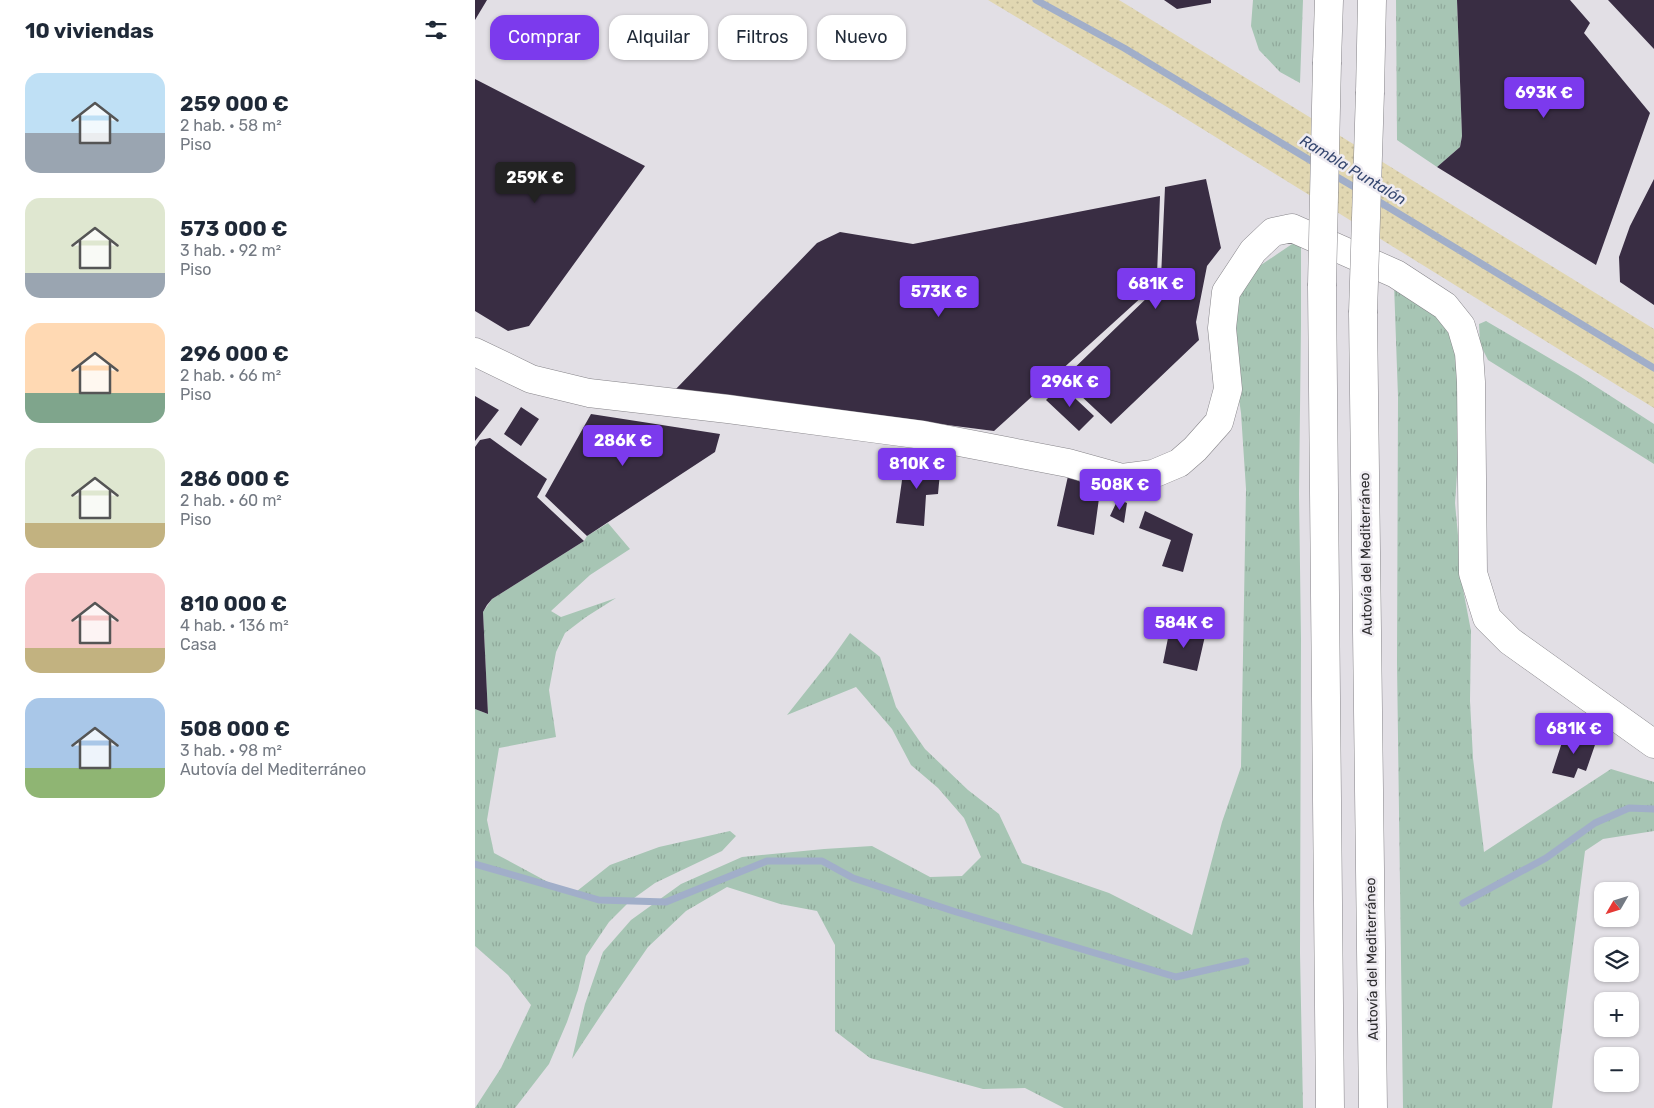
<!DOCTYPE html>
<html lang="es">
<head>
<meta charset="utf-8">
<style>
	body { margin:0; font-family:Rubik,sans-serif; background:#f2f2f3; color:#1f2937; height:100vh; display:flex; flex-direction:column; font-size:19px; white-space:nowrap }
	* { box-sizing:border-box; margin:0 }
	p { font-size:16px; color:#747a83 }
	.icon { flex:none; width:28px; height:28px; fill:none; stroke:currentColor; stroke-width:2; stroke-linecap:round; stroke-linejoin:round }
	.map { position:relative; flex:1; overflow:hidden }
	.drawer { display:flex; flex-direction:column; background:#fff; width:475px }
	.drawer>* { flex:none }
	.top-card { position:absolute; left:15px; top:15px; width:475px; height:45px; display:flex; gap:10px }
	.needle { width:32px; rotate:231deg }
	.controls { position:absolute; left:1119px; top:882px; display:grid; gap:10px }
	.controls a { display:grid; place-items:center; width:45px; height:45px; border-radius:10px; background:#fff; box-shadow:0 1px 4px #0004; font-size:25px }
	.price { position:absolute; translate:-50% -42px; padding:0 11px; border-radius:5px; background:#7c3aed; color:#fff; font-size:16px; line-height:32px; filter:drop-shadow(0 1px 2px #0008) }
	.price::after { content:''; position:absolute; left:50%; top:30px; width:15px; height:11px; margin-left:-8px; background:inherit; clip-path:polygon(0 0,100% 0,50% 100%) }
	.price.on { background:#222; color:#fff }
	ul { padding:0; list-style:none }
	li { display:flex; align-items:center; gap:15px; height:125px; padding:0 25px }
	li span { display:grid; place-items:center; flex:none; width:140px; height:100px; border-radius:15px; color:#555 }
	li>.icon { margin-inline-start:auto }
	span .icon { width:60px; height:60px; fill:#fffc; stroke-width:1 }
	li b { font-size:21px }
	h2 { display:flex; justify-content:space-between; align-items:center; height:60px; padding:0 25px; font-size:21px }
	.tag { padding:0 18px; border-radius:15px; background:#fff; box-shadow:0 1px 4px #0004; font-size:18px; line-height:45px }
	.tag.on { background:#7c3aed; color:#fff }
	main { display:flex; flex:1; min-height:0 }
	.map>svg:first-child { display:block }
	.grass { fill:url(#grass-tufts) }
	.sand { fill:url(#sand-dots) }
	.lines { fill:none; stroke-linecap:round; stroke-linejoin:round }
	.stream { stroke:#a1aec9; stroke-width:7 }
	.building { fill:#392d43 }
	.minor-casing { stroke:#868489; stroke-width:29 }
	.motorway-casing { stroke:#868489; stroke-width:29 }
	.minor { stroke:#fff; stroke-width:28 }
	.motorway { stroke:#fff; stroke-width:28 }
	.motorway-bridge-casing { stroke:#868489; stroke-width:29; stroke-linecap:butt }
	.motorway-bridge { stroke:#fff; stroke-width:28 }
	.labels { text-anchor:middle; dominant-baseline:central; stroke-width:5; stroke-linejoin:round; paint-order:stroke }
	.street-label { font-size:14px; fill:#2d2c2e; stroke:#efecf2 }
	.water-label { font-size:15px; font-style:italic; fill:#35476f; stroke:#efecf2 }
</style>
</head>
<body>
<main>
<section class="drawer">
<h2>10 viviendas<svg class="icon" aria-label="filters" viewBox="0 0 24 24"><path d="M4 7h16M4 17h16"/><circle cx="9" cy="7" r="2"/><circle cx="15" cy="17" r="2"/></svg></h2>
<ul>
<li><span style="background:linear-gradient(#bfe0f5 60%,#9aa5b1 0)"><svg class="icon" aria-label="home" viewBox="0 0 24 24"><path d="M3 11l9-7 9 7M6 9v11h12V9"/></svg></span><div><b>259 000 €</b><p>2 hab. · 58 m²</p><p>Piso</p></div></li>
<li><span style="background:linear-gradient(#dfe7d0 75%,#9aa5b1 0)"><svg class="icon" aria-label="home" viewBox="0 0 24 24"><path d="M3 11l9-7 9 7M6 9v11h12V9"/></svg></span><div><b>573 000 €</b><p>3 hab. · 92 m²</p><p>Piso</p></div></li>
<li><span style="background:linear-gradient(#ffd9b3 70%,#7fa58c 0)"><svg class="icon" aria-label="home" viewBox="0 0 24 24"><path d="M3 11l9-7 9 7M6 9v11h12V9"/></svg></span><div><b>296 000 €</b><p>2 hab. · 66 m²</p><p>Piso</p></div></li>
<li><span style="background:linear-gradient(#dfe7d0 75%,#c2b280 0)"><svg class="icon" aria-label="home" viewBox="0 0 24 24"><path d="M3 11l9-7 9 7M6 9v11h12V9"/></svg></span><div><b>286 000 €</b><p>2 hab. · 60 m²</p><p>Piso</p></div></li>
<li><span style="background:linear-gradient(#f6c9c9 75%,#c2b280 0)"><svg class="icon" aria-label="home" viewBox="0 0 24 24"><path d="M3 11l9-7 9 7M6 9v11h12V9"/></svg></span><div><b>810 000 €</b><p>4 hab. · 136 m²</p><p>Casa</p></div></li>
<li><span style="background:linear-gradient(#a9c7e8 70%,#8fb573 0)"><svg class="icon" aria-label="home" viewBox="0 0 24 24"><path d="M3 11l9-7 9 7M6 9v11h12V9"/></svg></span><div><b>508 000 €</b><p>3 hab. · 98 m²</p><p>Autovía del Mediterráneo</p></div></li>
</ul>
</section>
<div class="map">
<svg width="1179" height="1108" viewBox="0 0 1179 1108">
	<defs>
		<pattern id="grass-tufts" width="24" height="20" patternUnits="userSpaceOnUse" patternTransform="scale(1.25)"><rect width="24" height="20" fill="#a7c5b4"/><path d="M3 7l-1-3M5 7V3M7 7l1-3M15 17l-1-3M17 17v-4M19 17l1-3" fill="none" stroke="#90a99b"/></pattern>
		<pattern id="sand-dots" width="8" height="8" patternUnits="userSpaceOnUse" patternTransform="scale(1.25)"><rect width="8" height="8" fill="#e1d7b2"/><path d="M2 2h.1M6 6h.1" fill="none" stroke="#c1b999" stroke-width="1.8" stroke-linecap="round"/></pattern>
	</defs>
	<rect width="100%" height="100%" fill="#e2dfe5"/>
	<path class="grass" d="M778,0H828L825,83L805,72L784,50L776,26Z
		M921,0H982L987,136L985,147L962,167L922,140Z
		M826,238V325L824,494L826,638L825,953L828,1108H589L550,1088L508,1089L395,1058L360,1031V945L342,911L305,904L252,887L211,911L173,947L126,1015L97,1059L110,1004L128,952L156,920L206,884L267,857L349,849L397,846L455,877L487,876L506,857L489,818L463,788L436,765L417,729L381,687L312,715L358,657L375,633L405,657L421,707L450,749L493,790L524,814L547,863L634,893L717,935L747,822L766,767L771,489L766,413L756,343L761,302L783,267Z
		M919,284L971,323L982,344L985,431L980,503L988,589L996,631L995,701L998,758L1009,852L1136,769L1179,782V831L1128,839L1110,851L1077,1108H928L922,664L923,397Z
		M1011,321L1103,375L1179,424V464L1013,360L1005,344L1004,324Z
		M133,523L155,549L115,575L76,611L86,617L141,598L111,617L90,633L81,652L74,690L81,737L24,748L12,820L19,853L97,895L135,865L184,847L255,831L261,836L247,851L180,883L155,901L134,922L111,956L103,990L92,1022L74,1064L40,1108H0L26,1068L56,1005L33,975L0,946V709L13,714L8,612L17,599L109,541L112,536Z"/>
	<path class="sand" d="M513,0H644L649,3L1179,329V408L692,107Z"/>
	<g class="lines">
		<path class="stream" d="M561,0L649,48L843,165
			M857,174L886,191
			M898,198L1179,368
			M0,864L124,900L191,902L292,861H347L378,878L478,911L701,977L771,961
			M988,903L1071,858L1120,823L1154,808L1179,809"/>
	</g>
	<path class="building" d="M0,0H12L0,20Z
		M689,0H736V3L702,9Z
		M982,0H1095L1115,23L1109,33L1175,113L1121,265L962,167L985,147L987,136Z
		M1133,0H1179V49Z
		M0,79L170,166L54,326L33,331L0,311Z
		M731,179L746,248L732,266L721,322L724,340L636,424L588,379L677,293L686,278L690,187Z
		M1179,179V305L1145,282L1144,257L1155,226Z
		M685,196L682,275L669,295L519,431L200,390L342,243L365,232L438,244Z
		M586,385L619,416L604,431L571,400Z
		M0,396L24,410L0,441Z
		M46,407L64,419L46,446L29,434Z
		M116,414L245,434L240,452L112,536L70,496Z
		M15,438L72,479L62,497L109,541L17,599L12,605L8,612L13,714L0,709V447L5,440Z
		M430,459L466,461L463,494L451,495L449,526L421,523Z
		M593,476L625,491L619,535L582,526Z
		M643,499L652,503L649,523L635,516Z
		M670,511L718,534L708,572L687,566L696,540L664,528Z
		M695,628L730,636L722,671L688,663Z
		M1091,730L1121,742L1111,771L1103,768L1099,778L1077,773Z"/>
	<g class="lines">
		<defs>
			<path id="minor" d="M0,352L56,379L114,393L253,409L448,435L593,463L647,478L678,474L704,463L720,449L744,422L753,389L747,328L751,292L778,251L798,232L817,228L921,274L970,306L986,326L994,353L996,382L998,573L1012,618L1035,641L1179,744"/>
			<path id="motorway" d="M852,62L854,0
				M895,92L897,0
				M847,286L855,1108
				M888,313L898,1108"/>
		</defs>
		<use href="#minor" class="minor-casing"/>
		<use href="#motorway" class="motorway-casing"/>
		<use href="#minor" class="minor"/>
		<use href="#motorway" class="motorway"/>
		<defs>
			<path id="motorway-bridge" d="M847,286L852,62
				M888,313L895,92"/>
		</defs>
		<use href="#motorway-bridge" class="motorway-bridge-casing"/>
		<use href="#motorway-bridge" class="motorway-bridge"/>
	</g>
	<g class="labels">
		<g class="street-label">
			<text transform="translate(891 554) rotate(-91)">Autovía del Mediterráneo</text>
			<text transform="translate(897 959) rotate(-91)">Autovía del Mediterráneo</text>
		</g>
		<g class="water-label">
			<text transform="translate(878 170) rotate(31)">Rambla Puntalón</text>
		</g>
	</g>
</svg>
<div class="controls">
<a><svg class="needle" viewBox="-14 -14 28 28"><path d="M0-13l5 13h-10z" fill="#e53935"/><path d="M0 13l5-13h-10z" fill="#747a83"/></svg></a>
<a><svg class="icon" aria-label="layers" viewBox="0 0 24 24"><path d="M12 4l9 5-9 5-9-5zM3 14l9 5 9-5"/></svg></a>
<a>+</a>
<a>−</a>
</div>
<b class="price" style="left:1069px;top:119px">693K €</b>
<b class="price on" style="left:60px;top:204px">259K €</b>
<b class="price" style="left:681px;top:310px">681K €</b>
<b class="price" style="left:464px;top:318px">573K €</b>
<b class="price" style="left:595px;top:408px">296K €</b>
<b class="price" style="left:148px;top:467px">286K €</b>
<b class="price" style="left:442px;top:490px">810K €</b>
<b class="price" style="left:645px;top:511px">508K €</b>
<b class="price" style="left:709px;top:649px">584K €</b>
<b class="price" style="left:1099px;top:755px">681K €</b>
<div class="top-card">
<a class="tag on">Comprar</a>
<a class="tag">Alquilar</a>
<a class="tag">Filtros</a>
<a class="tag">Nuevo</a>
</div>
</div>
</main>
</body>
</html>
